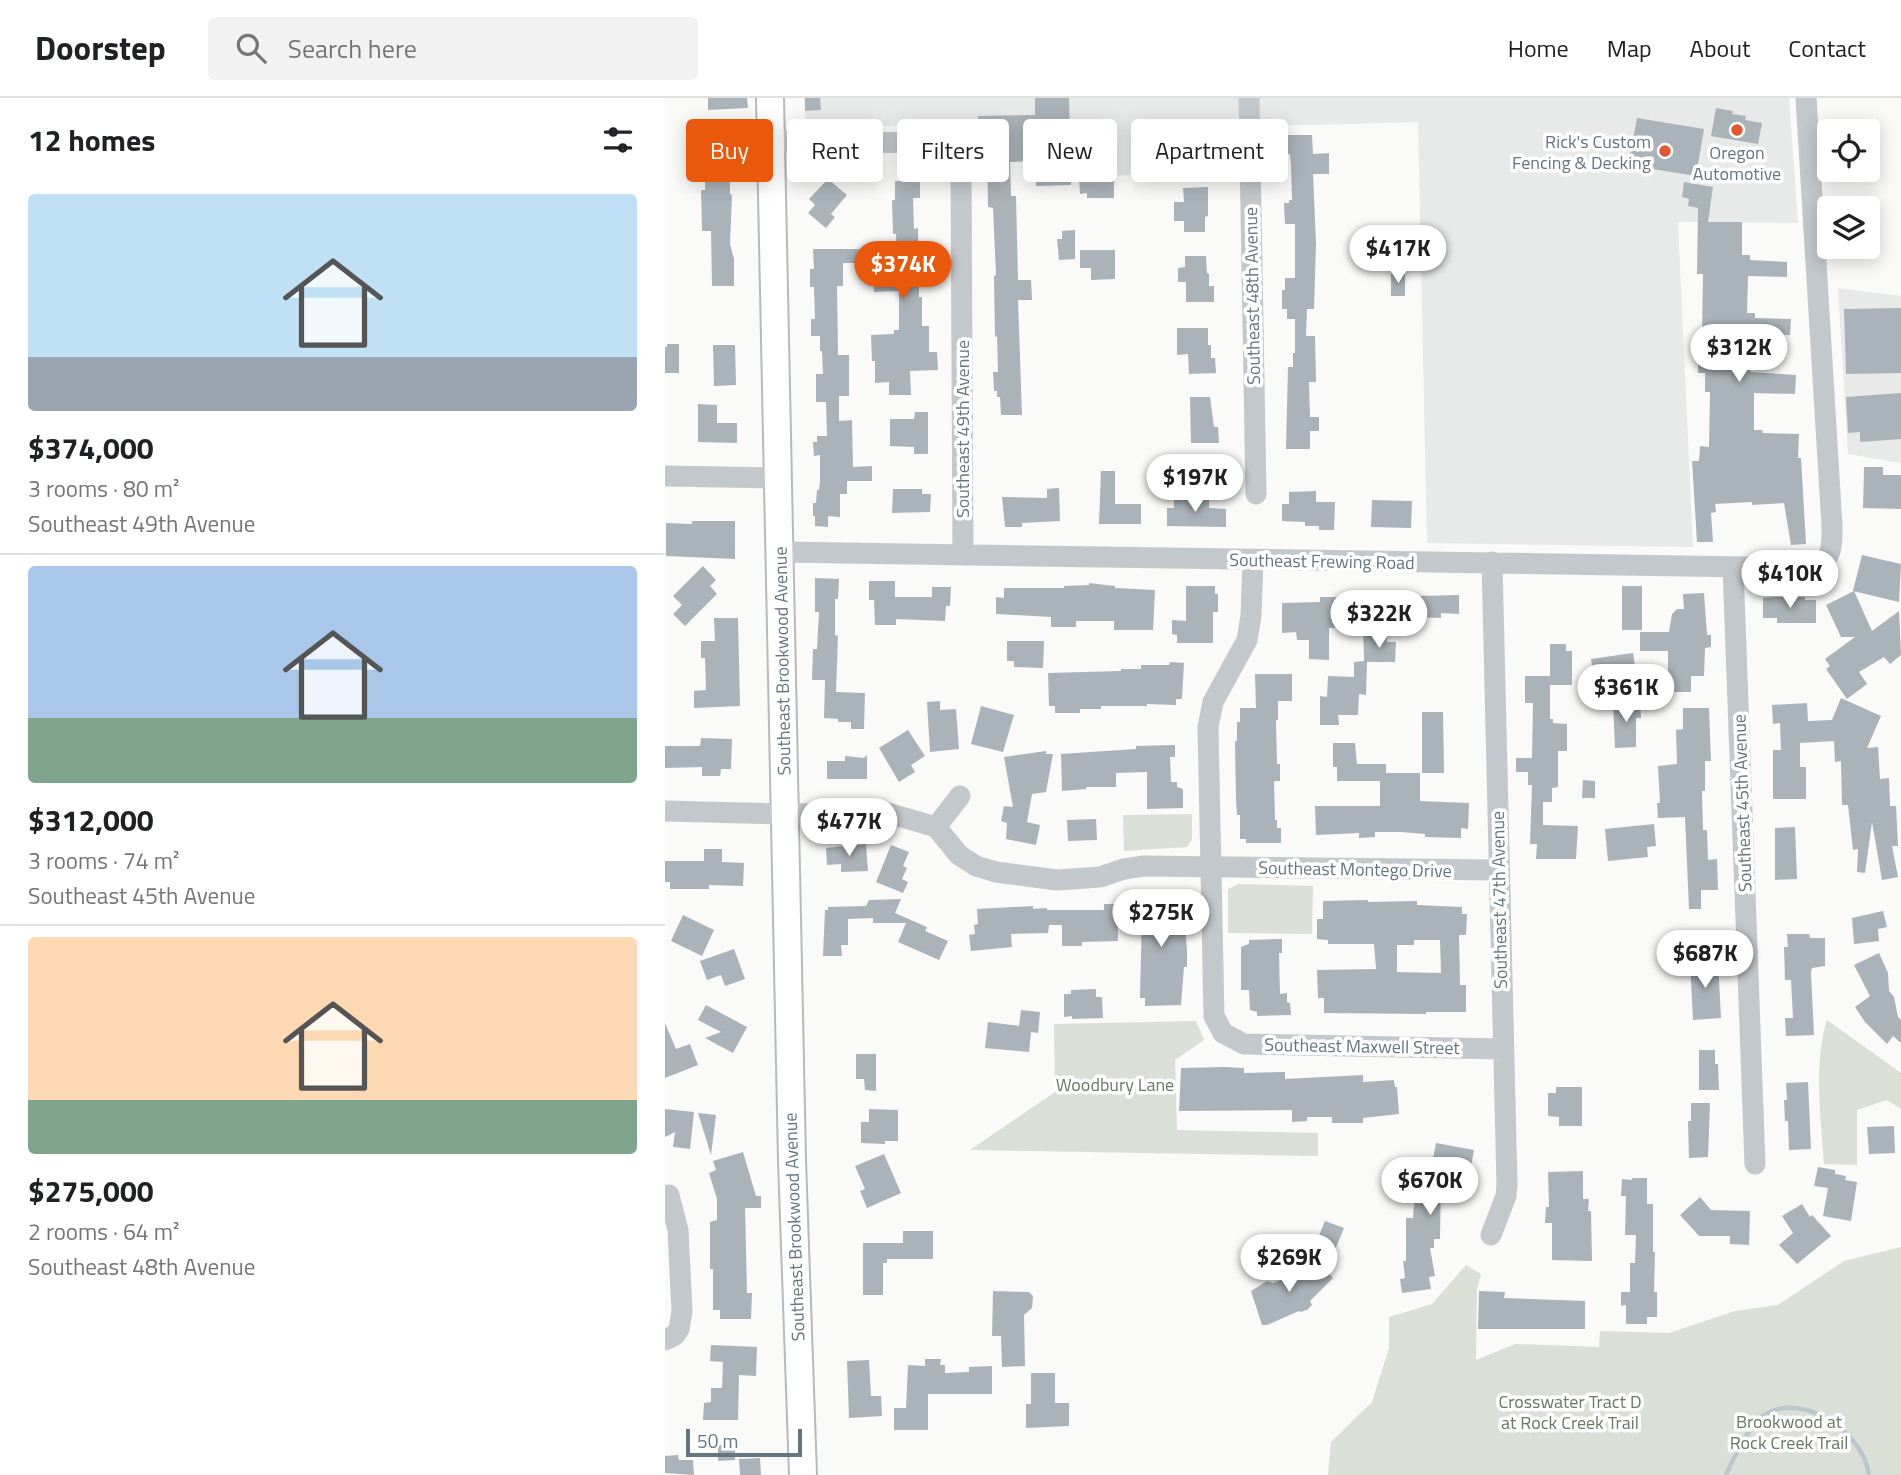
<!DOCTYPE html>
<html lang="en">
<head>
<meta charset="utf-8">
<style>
	body { margin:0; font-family:"Titillium Web",sans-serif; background:#f2f2f2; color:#202124; height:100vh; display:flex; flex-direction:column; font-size:26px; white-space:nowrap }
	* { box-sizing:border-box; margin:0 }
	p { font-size:23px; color:#757577 }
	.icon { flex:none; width:38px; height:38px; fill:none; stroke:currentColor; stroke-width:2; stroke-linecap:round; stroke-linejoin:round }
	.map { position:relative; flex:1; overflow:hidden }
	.sheet { display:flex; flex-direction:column; background:#fff; width:665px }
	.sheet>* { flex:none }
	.hud { position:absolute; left:21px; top:21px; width:665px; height:63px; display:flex; gap:14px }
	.buttons { position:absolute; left:1152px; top:21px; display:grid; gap:14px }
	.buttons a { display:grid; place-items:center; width:63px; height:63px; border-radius:7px; background:#fff; box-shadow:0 4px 18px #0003; font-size:35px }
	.scale { position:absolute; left:21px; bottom:18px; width:116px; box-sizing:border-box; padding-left:7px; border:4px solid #657683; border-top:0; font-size:19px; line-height:24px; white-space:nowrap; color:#657683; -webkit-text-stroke:5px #fff; paint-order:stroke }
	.price { position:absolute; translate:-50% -60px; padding:0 16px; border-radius:24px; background:#fff; color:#222; font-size:23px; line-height:46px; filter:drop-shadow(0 2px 4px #0008) }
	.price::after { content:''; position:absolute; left:50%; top:42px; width:21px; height:16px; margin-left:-10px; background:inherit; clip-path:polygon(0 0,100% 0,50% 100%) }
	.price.on { background:#ea580c; color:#fff }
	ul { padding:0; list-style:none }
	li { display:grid; align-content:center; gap:14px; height:371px; padding:0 28px }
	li+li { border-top:2px solid #e0e0e0 }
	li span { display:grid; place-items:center; height:217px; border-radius:7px; color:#555 }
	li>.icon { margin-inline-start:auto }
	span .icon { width:126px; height:126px; fill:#fffc; stroke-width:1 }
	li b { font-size:30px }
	h2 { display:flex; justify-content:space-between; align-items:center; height:84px; padding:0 28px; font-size:30px }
	.tag { padding:0 24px; border-radius:7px; background:#fff; box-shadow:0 4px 18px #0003; font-size:24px; line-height:63px }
	.tag.on { background:#ea580c; color:#fff }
	header { display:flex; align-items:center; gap:42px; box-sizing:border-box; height:98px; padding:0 35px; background:#fff; border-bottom:2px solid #e0e0e0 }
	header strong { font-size:33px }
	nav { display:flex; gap:38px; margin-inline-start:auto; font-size:24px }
	.search { width:490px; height:63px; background:#f2f2f2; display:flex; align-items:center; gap:18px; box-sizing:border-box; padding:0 24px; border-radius:7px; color:#757577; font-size:26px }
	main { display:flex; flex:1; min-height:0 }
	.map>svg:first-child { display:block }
	.built { fill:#e8e9e9 }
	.green { fill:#dadfd7 }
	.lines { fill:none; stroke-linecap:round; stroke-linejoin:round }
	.stream { stroke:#bbc7cb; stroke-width:4.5 }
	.building { fill:#aab3b9; fill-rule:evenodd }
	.major-casing { stroke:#b5babe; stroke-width:30 }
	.minor { stroke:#c3c8cc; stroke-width:21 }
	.major { stroke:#fff; stroke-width:26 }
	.poi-dot { fill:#e4572e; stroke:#fff; stroke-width:2.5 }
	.labels { text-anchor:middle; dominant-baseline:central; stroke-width:7; stroke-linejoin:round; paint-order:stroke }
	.poi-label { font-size:18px; fill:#657683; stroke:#fff; text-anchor:end }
	.street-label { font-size:18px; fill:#657683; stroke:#fff }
	.park-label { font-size:18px; fill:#687a64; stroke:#fff }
</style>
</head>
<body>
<header>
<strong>Doorstep</strong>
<div class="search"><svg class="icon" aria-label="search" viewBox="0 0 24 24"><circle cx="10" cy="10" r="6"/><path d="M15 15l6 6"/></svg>Search here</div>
<nav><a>Home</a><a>Map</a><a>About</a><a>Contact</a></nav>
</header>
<main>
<section class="sheet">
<h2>12 homes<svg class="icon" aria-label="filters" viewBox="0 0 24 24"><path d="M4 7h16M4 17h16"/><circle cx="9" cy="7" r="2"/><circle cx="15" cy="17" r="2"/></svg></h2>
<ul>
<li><span style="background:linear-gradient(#bfe0f5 75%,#9aa5b1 0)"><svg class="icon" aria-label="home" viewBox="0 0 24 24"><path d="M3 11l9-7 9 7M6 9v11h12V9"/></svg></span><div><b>$374,000</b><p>3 rooms · 80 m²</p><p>Southeast 49th Avenue</p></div></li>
<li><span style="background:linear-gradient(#a9c7e8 70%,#7fa58c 0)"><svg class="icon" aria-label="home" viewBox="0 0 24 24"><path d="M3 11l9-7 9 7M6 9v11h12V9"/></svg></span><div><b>$312,000</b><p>3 rooms · 74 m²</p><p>Southeast 45th Avenue</p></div></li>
<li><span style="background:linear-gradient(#ffd9b3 75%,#7fa58c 0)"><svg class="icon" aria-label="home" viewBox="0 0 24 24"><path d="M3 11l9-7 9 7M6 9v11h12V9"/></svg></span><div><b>$275,000</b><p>2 rooms · 64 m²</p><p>Southeast 48th Avenue</p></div></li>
</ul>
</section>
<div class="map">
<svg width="1236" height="1377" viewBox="0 0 1236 1377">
	<rect width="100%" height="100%" fill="#fafaf8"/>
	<path class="built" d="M139,0H1124L1133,125L1013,124L1028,449L762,445L753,24L568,29L569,76L409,78L408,38L310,40V27L141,29Z
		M1173,190L1236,198V365L1183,356Z"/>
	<path class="green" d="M527,716V742L522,749L459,753L458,717Z
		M573,786L648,788L647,836L563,835V791Z
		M1162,922L1236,975V1011L1222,1002L1192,1012V1067L1159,1066C1156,1019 1148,967 1162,922Z
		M531,923L539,942L510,962L512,1032L653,1035V1058L305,1052L390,994L389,926Z
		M1236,1149V1377H663L666,1344L707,1304L724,1250V1219L767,1206L801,1167L816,1176L812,1190L811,1262L850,1246L934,1249L935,1233L1004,1235L1070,1213L1113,1207L1179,1163Z"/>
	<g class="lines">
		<path class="stream" d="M1061,1377C1067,1363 1083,1331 1094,1321C1132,1288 1199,1334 1204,1377"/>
	</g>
	<path class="building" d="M43,0H82L83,10L43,12Z
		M140,0H155L156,12L140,13Z
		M370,0H404L406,87L371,88L370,63L345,64L346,98H351L353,182H366L367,202H353L357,317H336L335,299H332V293H329L328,274H333L332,238L330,239L329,178L331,177L328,110L323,109L322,39H313V18L370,17Z
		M1051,10L1068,13L1067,16L1081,18L1080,22L1097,25L1093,46L1046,38Z
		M972,20L1039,31L1031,78L963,67Z
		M618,37H647L648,56L664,55V76H648L651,146L649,211H642L641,238H650L651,284H644L645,319H654V333H645V351H621L623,269H628V255H630V221H622V211H617V192H620V180H630V126H620L619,105H624V102H627L626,68L625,56L619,57Z
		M65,76V96L67,97L65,146L69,161V188H47L46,133H37L36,92H40V82H43V77Z
		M414,80H449V100H422V95L415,96Z
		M163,81L182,97L166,116L170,119L161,130L143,115L150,107L144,101Z
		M255,82V100H248L249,131L253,130L254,199H257V228H264V254H272L273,272L245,273L246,297H224V284L210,285V263H207L206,237L229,236V232H234V193L209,194L208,161H232L231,136H228L227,102H230V83Z
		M1019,84L1048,89L1043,124H1077V157H1085V162L1122,164V179L1083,178L1082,215H1090V220L1126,221L1125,237L1085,236V274L1131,277L1130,296L1089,295V332H1098L1097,335L1134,336L1133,360H1136L1141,446L1126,447L1119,405L1087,407V404L1050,406L1051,414L1046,415L1048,444H1032L1027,363H1034L1035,348L1044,349L1045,294H1040V275H1033V236H1037L1038,176H1032L1033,110L1023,108L1024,101L1017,99Z
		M543,89V118L540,119V134H519V123H509V104H519L518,90Z
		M410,132V161L394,162L392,141H397V133Z
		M148,151H204V165H178V188H172L173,257H184V298H174V323L187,322L188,369L207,368V383H182V396H175V419L163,418V429L150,428V418H148V405H151L152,392H154L155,383V357L149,358L148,344H152V338H162L161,304H151V276H158L157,253H155V238H146V221H150L149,189H145V171H149Z
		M415,152H450V181L426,182V170H415Z
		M520,158H541L542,175L544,176V188H549V204H521V184H513V170L520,169Z
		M726,176H740V198H726Z
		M1236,210V275L1181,276L1179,211Z
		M512,230H543V247H546V260H550L551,275L524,276L523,256L512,257Z
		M2,246H14V275H0V249H2Z
		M48,247H70L71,287L49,288Z
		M1236,295V341L1195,344V334L1183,335L1181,299Z
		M525,299H545L549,329H553L554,345H526Z
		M33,306L52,307V325H72V345L33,344Z
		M250,314H263V356H249V349L225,348V321H249Z
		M494,360H510V382H494Z
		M1199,369H1218V377H1236V411L1198,410Z
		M436,373H450V406H476V426H434Z
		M394,390L395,423L357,425V429H340L337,399L382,400V391Z
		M228,391H257V396H266L265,414L227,415Z
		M651,393V404H670L669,432H654V428H640V424L617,423V406H624V394Z
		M509,400L544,401V410L561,411V429L502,428V410H509Z
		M707,402L747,403L746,430L706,429Z
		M27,423H70V461L1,458V425L27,426Z
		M1197,457L1236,466L1234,504L1188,493Z
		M38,468L51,482L45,488L52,496L20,528L8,516L17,507L8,498Z
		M150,480L174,481L173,501H170V537L173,538L171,594L200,595L199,631H186V624H173V621L159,620L160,582H147L148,551H152L154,514H150Z
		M204,483H230V499H267V489H286L285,508H281L280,523L231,521V527H210L209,502H204Z
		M424,485L450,488V490L490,492L488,532H449V523H411V529H386V519L331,516V499L339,500V490H399V488L424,487Z
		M521,488H550V496H553V514H548V545H512V537L507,536V522L521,523Z
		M957,488H977V532H957Z
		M1189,493L1207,533L1234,513L1236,557L1225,566L1219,559L1194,574L1202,586L1182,601L1161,571L1165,568L1160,561L1190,539H1176L1161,507Z
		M1039,495L1042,537H1046V549L1040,550L1039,578H1026V594H1003V553H975V534H1004L1007,516L1012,511H1019L1018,496Z
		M725,496H750V498L794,497V516L776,515V520L721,518L722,544H731L730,564H702L701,597L694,596L693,617H673L674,627H655V598L662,599L663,578L689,579V564L699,563L698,518H715V502L725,501Z
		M655,499H676V513H689V529L664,530V562L644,561V542H632L631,534L617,535V505L655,504Z
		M1111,499H1140V502H1151V525H1112V520H1098V500Z
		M49,520H73L75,608L29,610V593L41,592L40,560H36V543H50Z
		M342,543H379L378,570L349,569V563H342Z
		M885,546H901V553H907V587H885Z
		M968,555L971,575L929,581L926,561Z
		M505,564L519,565L517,601H511V607L482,606V608H436V611H415V615H390V608H384L383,575L456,573V571H476V567H504Z
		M590,576H627V603H613V622H611L612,666H615V683H609L610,722H612V730H616V745H581V741H575V717H572L571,702L570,643H572V624H575V610H591Z
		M860,578H885V621H888V625L902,626V653H893V689L887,690V704H878V727L913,728L911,761H871L872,746H865L867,687H863V674H851V660H867L868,605H860Z
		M1176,600L1216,618L1202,650L1213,649L1215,681L1224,680L1225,708H1231L1233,748H1227L1233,779L1217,782L1207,724L1200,775L1192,774L1193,751L1188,752L1183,707H1177L1176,663L1170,664L1169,643L1135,645V669H1141V701H1108V652H1116L1115,625L1108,626L1107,607L1142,605L1143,623L1167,622Z
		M275,603V612L291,611L294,651L265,654L262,604Z
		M975,604L976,620H971V649L950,650L948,605Z
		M316,608L349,617L338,654L306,646Z
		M1018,610H1044L1046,663H1040V693H1037L1038,732H1042L1043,762L1052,761L1053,792H1036V811H1024L1020,719L993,720L992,705H995L993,668L1012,666L1011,632L1018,631Z
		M757,614H778L779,675H757Z
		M243,632L260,658L246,667L250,674L234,684L214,650Z
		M36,640L67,641L66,671H56L55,678H37V669L0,670V648H35Z
		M668,645H690L692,666H721V675H755V703L804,705L803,731L796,730V740L760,739V736L736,734H710V739L694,740V735L651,737L650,708H715V683H672V669H668Z
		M510,647V659H505L506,684H512V689L516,690L518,692V710L482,711V674L451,675V689H421V691L397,693L396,656L471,651V648Z
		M381,653V656H388L381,694L367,696L362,724L375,727L371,747L341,741L342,725L336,723L339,708L348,709L339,659Z
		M202,657V681H162V663H180V658L199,660Z
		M918,682L930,683V700H917Z
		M431,721L432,742L403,743L402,722Z
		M989,726L991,748L982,749L983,759L943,763L940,731Z
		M1130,729L1132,781L1110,782V730Z
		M201,746L203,773L176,774V766L162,767L161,750Z
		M226,747L244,754L238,768L242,770L237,781L243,784L238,795L211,784Z
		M39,751H57V764L79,765L78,788L44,787V791H5V784H0V763H39Z
		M509,793L510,821H515V828H520L522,852V869H519L516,907L480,908V900H475L477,815H471V794Z
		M236,801L230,815L262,829L260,833L283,843L274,862L233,844L241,825H208V820L183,821V847H176L177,858H158L160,812H163V809L201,808L204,802Z
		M703,802V804L752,803V807L797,809V816H802L801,837H794L795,887H801V914H761V916L659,915V900H653L652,872L711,871L709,846H663V842L652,841V821H658V803ZM749,842H775L776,875L732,874V847H749Z
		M439,806H452L453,843L417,844V848H397V827H384L383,835L346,836L347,849L306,853L304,837L310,836L309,827L313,826L312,811L368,808V811L382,810V812H439Z
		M1218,813L1222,829L1213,831L1214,843L1189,846L1187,820Z
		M18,817L49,832L37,858L6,843Z
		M1122,836H1144L1145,840H1160V868L1147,870L1146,875L1149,937L1121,938L1120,920H1128L1126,882H1120L1119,849H1123Z
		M617,841V855H614L615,896L622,895V904L625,905L626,917L592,918V914L585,912L584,892H576V849L584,846V842Z
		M69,851L80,881L60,888L56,877L42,882L35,863Z
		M1214,855L1223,875L1224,893L1229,899L1233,919L1236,922V945L1228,938L1222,946L1200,924L1190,909L1205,898L1189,867Z
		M1053,862L1056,920L1028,922L1025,864Z
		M431,891V899H437L438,920L407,921V918L399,919V896H406V892Z
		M41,907L82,929L68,955L40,940L56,934L33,922Z
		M356,912L375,914L373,935L366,934L364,954L320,950L323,924L354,928Z
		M0,925L11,951L25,946L33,967L0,980Z
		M1034,952H1050V966H1053L1054,992H1034Z
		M191,956H211V993L200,992L199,981H191Z
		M560,969L579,970V975L620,974V981L698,977V984L729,982L730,989H732L734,1016L698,1020V1025H667V1019H642V1023L627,1024V1012L514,1013L516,970Z
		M1143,984L1146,1051L1124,1052L1123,1023H1120L1119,1002H1122L1121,985Z
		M891,989H917V1028H894V1019L883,1018V995H891Z
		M1026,1005H1045L1043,1059L1024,1060L1023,1023H1026Z
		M0,1011L29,1014L25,1051L8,1049L10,1034L0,1039Z
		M204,1011L233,1012V1043H220V1046L196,1045V1024H204Z
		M33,1015L51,1017L46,1057Z
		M1229,1028L1230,1055L1204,1056L1202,1029Z
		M771,1045L809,1052L804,1080L776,1075L775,1141H769V1150H765L770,1178L764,1179L766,1191L737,1195L735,1181L740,1180L738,1163H741V1120H748L750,1090L762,1091Z
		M78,1054L91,1098H96V1110H80L82,1195H87L86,1221H55V1212H48V1171H45V1124L52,1122V1101L44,1075L51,1072L48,1063Z
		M219,1056L236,1095L202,1110L195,1093L200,1091L190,1068Z
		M1153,1069L1170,1072V1076L1181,1078L1180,1082L1192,1084L1186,1123L1158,1118L1163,1090L1149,1088Z
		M918,1073V1101H924L923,1113H926L927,1163L887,1162V1125H880L881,1109H884L883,1074Z
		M967,1080H982V1106H988V1154H990L989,1194H992V1219H982V1226H961V1207L956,1208V1194H965V1165H970L971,1137H960L961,1098H956L957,1081L967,1082Z
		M1035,1099L1046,1112L1085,1113L1084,1147L1065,1146V1138H1034L1015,1117Z
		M1137,1106L1145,1119L1147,1117L1166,1138L1132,1166L1114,1147L1128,1135L1117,1118Z
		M660,1123L679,1130L670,1152L651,1145Z
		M238,1133H268V1161H222V1165H218V1197H198V1145H238Z
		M652,1164L668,1180L645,1203L647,1207L642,1212L635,1214L634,1213L602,1227H597L586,1193L602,1183L608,1185L619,1181L629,1173L633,1175L644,1171Z
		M328,1193L364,1194L368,1198L367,1210L359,1217L360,1268L337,1269L336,1238H327Z
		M814,1193L840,1194L839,1200L920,1203V1231H813Z
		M46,1247L92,1249L91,1278L74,1277L73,1322H38L39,1305L46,1304V1290H57L58,1264L45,1263Z
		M260,1261H276L275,1267H280V1275L304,1274V1269L327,1268V1296H263V1332H229V1310H241L243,1267L260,1268Z
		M204,1262L206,1298H216L217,1318L184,1320L182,1263Z
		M366,1275H390V1305H404V1328L361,1330V1306H366Z
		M53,1347H70V1362L53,1363Z
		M13,1357L14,1362H28L29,1377L0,1375V1358Z
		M95,1360L96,1377H75L74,1361Z"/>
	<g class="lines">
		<defs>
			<path id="major" d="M105,0L127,1062L138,1377"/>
		</defs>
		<use href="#major" class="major-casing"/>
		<path class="minor" d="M584,0L591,396
			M107,43L265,45C283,48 291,57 296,75L298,455
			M0,378L114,380
			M115,454L1152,470C1168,459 1167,446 1167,428L1141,0
			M588,462L586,518L582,542L548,604L543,629L549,918L558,935L579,946L838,951
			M1068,469L1090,1066
			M0,713L120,716L223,715L271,729L294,757L311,768L331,774L392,782L435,779L459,771L479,768L834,772
			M271,729L295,698
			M826,1137L841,1098L842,1087L827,464
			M0,1242L10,1237L14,1231L17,1213L13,1132L4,1097"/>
		<use href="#major" class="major"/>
	</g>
	<g class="poi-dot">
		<circle cx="1072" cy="32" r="7"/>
		<circle cx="1000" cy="53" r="7"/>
	</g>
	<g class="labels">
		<g class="poi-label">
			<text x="986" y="43">Rick's Custom<tspan x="986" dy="21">Fencing &amp; Decking</tspan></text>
			<text x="1072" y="54" text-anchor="middle">Oregon<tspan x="1072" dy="21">Automotive</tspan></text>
		</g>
		<g class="street-label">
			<text transform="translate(587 198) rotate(-91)">Southeast 48th Avenue</text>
			<text transform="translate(297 331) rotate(-90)">Southeast 49th Avenue</text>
			<text transform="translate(657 463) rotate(1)">Southeast Frewing Road</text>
			<text transform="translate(117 563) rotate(-91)">Southeast Brookwood Avenue</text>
			<text transform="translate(1077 705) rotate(-92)">Southeast 45th Avenue</text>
			<text transform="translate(690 771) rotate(1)">Southeast Montego Drive</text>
			<text transform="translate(834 802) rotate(-91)">Southeast 47th Avenue</text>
			<text transform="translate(697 948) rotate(1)">Southeast Maxwell Street</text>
			<text transform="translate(129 1129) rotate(-92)">Southeast Brookwood Avenue</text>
		</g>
		<g class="park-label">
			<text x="450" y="986">Woodbury Lane</text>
			<text x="905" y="1303">Crosswater Tract D<tspan x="905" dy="21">at Rock Creek Trail</tspan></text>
			<text x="1124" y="1323">Brookwood at<tspan x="1124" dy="21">Rock Creek Trail</tspan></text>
		</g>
	</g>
</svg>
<div class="buttons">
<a><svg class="icon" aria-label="locate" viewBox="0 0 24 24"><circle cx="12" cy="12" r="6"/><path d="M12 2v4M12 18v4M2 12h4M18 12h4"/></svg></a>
<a><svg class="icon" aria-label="layers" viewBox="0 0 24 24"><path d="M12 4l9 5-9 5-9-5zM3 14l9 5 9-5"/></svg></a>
</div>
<div class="scale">50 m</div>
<b class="price" style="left:733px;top:187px">$417K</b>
<b class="price on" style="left:238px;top:203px">$374K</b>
<b class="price" style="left:1074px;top:286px">$312K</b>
<b class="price" style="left:530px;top:416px">$197K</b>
<b class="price" style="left:1125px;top:512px">$410K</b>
<b class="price" style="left:714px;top:552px">$322K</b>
<b class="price" style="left:961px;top:626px">$361K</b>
<b class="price" style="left:184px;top:760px">$477K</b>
<b class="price" style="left:496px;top:851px">$275K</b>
<b class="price" style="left:1040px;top:892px">$687K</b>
<b class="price" style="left:765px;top:1119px">$670K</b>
<b class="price" style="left:624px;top:1196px">$269K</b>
<div class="hud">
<a class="tag on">Buy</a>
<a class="tag">Rent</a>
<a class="tag">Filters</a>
<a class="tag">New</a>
<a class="tag">Apartment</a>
</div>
</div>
</main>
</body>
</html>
